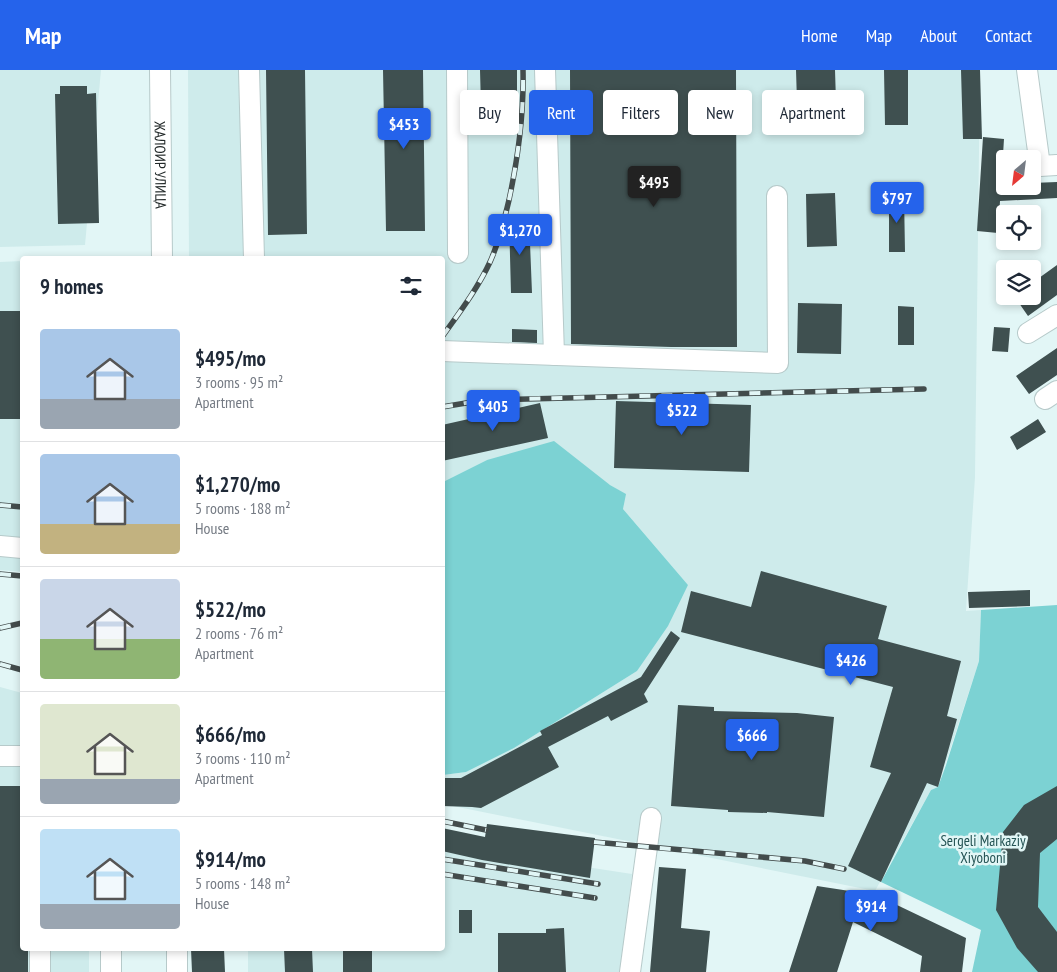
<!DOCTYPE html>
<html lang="en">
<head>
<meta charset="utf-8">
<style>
	body { margin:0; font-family:"PT Sans Narrow",sans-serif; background:#f2f2f3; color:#1f2937; height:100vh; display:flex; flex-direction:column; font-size:19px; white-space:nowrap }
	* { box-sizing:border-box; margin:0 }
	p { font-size:16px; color:#747a83 }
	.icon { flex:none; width:28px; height:28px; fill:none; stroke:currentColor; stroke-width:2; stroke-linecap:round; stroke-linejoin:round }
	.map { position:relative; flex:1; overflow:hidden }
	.sheet { position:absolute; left:20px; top:186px; width:425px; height:695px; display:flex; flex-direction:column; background:#fff; border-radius:5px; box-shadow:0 2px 8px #0003 }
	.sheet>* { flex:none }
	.top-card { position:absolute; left:460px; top:20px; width:475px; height:45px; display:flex; gap:10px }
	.needle { width:32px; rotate:208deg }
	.controls { position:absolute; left:996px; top:80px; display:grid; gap:10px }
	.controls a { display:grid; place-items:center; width:45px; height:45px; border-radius:5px; background:#fff; box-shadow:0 2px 8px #0003; font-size:25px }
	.price { position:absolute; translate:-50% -42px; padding:0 11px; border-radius:5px; background:#2563eb; color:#fff; font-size:16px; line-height:32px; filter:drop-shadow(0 1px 2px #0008) }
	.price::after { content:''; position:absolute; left:50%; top:30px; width:15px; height:11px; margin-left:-8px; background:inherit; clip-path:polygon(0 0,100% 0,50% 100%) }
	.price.current { background:#222; color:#fff }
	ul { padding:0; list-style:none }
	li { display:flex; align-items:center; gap:15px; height:125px; padding:0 20px }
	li+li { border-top:1px solid #e0e1e3 }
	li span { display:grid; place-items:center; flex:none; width:140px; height:100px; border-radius:5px; color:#555 }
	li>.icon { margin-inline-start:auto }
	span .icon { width:60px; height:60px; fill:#fffc; stroke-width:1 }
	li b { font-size:21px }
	h2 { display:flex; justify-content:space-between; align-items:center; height:60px; padding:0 20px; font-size:21px }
	.pill { padding:0 18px; border-radius:5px; background:#fff; box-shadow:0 2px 8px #0003; font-size:18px; line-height:45px }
	.pill.current { background:#2563eb; color:#fff }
	header { display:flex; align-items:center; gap:30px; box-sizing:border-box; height:70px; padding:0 25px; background:#2563eb; color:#fff }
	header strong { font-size:24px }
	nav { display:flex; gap:28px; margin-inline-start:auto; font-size:18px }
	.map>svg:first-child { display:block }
	.built { fill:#ceebeb }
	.green { fill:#7cd2d3 }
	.building { fill:#3f5050 }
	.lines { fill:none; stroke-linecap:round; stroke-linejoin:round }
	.minor-casing { stroke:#b7caca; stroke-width:22 }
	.minor { stroke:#fff; stroke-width:20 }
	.rail-casing { stroke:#434c4c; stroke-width:5.5 }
	.rail { stroke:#e2f6f6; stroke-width:4; stroke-dasharray:11; stroke-linecap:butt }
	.labels { text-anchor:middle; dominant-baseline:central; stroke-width:5; stroke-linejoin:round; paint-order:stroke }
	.street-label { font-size:15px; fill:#222929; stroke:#e2f6f6 }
	.park-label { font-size:15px; fill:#245354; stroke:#e2f6f6 }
</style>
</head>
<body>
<header>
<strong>Map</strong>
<nav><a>Home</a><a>Map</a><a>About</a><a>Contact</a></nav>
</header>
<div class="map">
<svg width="1057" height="902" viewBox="0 0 1057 902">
	<rect width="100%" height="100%" fill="#e2f6f6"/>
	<path class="built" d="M0,0H101L85,175L0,177Z
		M188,0H980L975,407L966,541L981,540L979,591L938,717L931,720L875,821L523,750L443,734V705L466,702L514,678L637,601L688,515L623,439L625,424L610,415L487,390L443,412L442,189H189Z
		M22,191V502L0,500V192Z
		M0,617L22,623V879H89V902H0Z
		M443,775L632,804L620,902H248V879H442Z"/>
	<path class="green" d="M554,371L610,415L626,424L623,439L688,515L668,556L637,601L514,678L466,702L443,705V412L487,390Z
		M1057,535V902H972L981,860L881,812L931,720L938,717L946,695L979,591L981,540Z"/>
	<path class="building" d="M266,0H305L307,164L268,165Z
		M383,0H423L425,161H386Z
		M480,0H517V37H481Z
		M570,0H736L737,277H671L571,274Z
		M796,0H835L837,63L798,64Z
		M884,0H908V55H885Z
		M961,0H980L982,69H963Z
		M60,16H87V24L96,23L99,153L58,154L55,24H60Z
		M983,67L1004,69L1001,116H1032V113L1057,112V128L1000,131L998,163L977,161Z
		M835,123L837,176L807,177L806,124Z
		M904,125L905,182H889V126Z
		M529,148L532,223H511L509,149Z
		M1057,195V225L1028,246L1014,226H1032V213Z
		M798,233L842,234L841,284L797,283Z
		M898,236L914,237V275H898Z
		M0,241H22V349H0Z
		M994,257L1010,258L1008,282L992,281Z
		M512,259L537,260V273L512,272Z
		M1057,278V305L1029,324L1016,306Z
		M616,331L751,335L749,402L614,398Z
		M540,333L548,368L442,391V355Z
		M1038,349L1046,362L1017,380L1010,367Z
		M761,501L887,536L878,569L961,591L947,646L957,649L938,717L927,713L881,812L848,796L891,703L870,697L893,617L681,562L691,521L751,537Z
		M1030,520V536L969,538L968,522Z
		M671,561L680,568L644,624L648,632L611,651L608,646L548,677L559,697L481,738L472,737L442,736V708H461L542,665L540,661L641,607Z
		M678,635L714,637V641L797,643L834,647L824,747L767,742V743L728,742V740L671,736Z
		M0,716H22V879H28V902H0Z
		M1057,716V769L1040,783L1038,837L1057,862V902H1038L1017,878L996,840L1003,762L1024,735Z
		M487,754L595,768L590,808L482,790L442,781V758L485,767Z
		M659,797L686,799L681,858L710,861L706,902H650Z
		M817,816L876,825L966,868L962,902H920L922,886L853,852L837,902H789Z
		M459,840H472V863H459Z
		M564,858L566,902H498V863H546V859Z
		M191,879H224L225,902H192Z
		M284,879H312L313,902H285Z
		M343,879H372V902H343Z"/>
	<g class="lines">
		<defs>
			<g id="minor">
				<path id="s1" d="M160,0L162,189"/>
				<path d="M249,0L254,189"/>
				<path d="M457,0L458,183"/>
				<path d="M545,0L554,285"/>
				<path d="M1027,0L1040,96L1057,95"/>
				<path d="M1028,263L1057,245"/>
				<path d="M442,281L778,293L777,126"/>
				<path d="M1045,329L1057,321"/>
				<path d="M0,476L22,478"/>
				<path d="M0,686H22"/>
				<path d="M177,879V902"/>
				<path d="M40,902V879"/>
				<path d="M111,902V879"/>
				<path d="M630,902L651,748"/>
			</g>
		</defs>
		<use href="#minor" class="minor-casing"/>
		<use href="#minor" class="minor"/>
		<defs>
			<path id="rail" d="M442,267C459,243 478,218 490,192C499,172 504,151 509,130C518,88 524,43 523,0
				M442,337L484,330L924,319
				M0,435L22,437
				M0,504L22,506
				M0,558L22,553
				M0,594L22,600
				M442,751L486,760
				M594,772L805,791L844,799
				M442,789L598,814
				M442,804L595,828"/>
		</defs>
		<use href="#rail" class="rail-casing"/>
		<use href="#rail" class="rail"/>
	</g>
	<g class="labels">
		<g class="street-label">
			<text stroke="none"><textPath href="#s1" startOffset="95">ЖАЛОИР УЛИЦА</textPath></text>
		</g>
		<g class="park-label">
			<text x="983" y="770">Sergeli Markaziy<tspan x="983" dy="17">Xiyoboni</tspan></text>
		</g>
	</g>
</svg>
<div class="controls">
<a><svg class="needle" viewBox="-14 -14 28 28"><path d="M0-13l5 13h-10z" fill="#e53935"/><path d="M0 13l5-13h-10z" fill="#747a83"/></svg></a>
<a><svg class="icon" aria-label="locate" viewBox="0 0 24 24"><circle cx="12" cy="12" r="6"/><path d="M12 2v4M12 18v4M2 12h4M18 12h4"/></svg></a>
<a><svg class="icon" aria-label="layers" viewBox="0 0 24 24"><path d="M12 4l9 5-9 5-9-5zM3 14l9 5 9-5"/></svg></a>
</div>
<b class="price" style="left:404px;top:80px">$453</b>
<b class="price current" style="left:654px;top:138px">$495</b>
<b class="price" style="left:897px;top:154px">$797</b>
<b class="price" style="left:520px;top:186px">$1,270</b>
<b class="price" style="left:493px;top:362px">$405</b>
<b class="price" style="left:682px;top:366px">$522</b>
<b class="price" style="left:851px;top:616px">$426</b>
<b class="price" style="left:752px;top:691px">$666</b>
<b class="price" style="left:871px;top:862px">$914</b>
<div class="top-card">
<a class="pill">Buy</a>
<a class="pill current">Rent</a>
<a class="pill">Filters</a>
<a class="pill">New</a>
<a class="pill">Apartment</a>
</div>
<section class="sheet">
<h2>9 homes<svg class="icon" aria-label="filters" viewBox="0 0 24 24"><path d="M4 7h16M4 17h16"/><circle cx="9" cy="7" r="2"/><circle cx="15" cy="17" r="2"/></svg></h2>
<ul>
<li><span style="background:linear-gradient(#a9c7e8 70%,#9aa5b1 0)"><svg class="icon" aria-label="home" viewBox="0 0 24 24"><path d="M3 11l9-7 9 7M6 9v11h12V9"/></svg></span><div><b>$495/mo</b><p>3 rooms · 95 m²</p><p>Apartment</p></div></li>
<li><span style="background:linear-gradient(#a9c7e8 70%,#c2b280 0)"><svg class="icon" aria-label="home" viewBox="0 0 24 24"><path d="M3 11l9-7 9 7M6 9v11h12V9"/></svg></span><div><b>$1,270/mo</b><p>5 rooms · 188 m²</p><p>House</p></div></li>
<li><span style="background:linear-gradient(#c9d6e8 60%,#8fb573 0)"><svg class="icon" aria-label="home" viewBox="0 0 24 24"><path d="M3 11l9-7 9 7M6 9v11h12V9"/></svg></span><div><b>$522/mo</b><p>2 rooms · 76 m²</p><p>Apartment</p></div></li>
<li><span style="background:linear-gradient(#dfe7d0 75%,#9aa5b1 0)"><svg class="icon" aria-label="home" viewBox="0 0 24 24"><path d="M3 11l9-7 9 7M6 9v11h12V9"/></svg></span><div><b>$666/mo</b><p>3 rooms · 110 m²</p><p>Apartment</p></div></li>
<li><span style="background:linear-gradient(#bfe0f5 75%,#9aa5b1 0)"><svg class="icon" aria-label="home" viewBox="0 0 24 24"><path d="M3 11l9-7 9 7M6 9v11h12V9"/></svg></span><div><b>$914/mo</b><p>5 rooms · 148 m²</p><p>House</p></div></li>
</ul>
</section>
</div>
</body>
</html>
